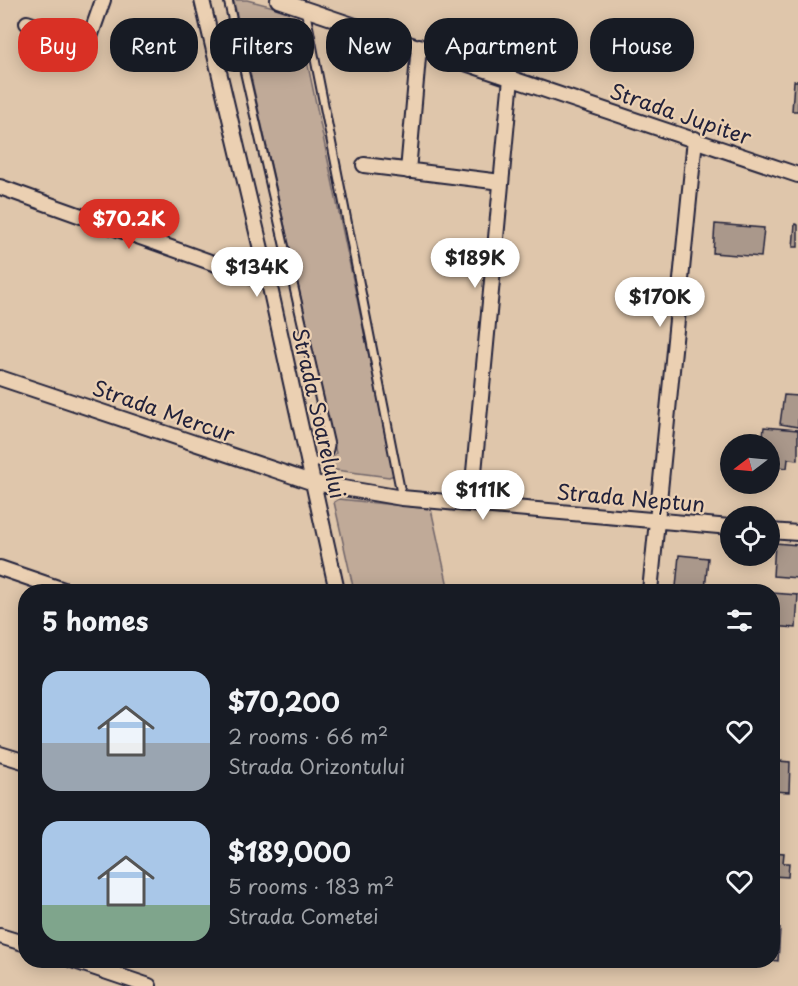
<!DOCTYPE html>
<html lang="en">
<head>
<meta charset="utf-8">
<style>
	body { margin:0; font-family:"Playpen Sans",sans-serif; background:#242831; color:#f1f3f6; height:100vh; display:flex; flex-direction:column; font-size:22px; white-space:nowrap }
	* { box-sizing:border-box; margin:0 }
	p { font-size:20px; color:#9ea1a6 }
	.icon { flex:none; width:33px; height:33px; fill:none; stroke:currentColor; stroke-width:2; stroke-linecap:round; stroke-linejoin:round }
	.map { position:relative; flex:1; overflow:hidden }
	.drawer { position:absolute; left:18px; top:584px; width:762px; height:384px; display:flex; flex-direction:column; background:#171b24; border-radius:24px; box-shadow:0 3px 15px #0003 }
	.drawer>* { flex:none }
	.top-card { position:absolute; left:18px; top:18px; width:762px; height:54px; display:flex; gap:12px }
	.needle { width:39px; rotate:254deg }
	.buttons { position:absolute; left:720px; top:434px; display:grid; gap:12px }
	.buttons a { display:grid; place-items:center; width:60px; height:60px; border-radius:50%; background:#171b24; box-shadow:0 3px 15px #0003; font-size:30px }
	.price { position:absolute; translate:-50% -51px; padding:0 14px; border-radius:21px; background:#fff; color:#222; font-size:20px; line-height:39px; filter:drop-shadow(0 2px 3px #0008) }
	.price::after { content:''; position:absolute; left:50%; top:36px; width:18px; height:14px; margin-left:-9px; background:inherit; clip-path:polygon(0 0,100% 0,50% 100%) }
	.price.selected { background:#d93025; color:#fff }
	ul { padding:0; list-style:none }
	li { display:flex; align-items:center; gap:18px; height:150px; padding:0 24px }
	li span { display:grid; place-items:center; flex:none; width:168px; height:120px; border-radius:18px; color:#555 }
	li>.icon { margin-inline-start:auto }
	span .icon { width:72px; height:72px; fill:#fffc; stroke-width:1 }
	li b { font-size:26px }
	h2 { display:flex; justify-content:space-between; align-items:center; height:72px; padding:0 24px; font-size:26px }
	.pill { padding:0 21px; border-radius:24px; background:#171b24; box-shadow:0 3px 15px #0003; font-size:21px; line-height:54px }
	.pill.selected { background:#d93025; color:#fff }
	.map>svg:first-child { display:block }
	.green { fill:#c0aa98; stroke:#71666a; stroke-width:1.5 }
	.building { fill:#aa988b; stroke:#22223b; stroke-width:1.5 }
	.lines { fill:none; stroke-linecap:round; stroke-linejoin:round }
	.service-casing { stroke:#22223b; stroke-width:11 }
	.minor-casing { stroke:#22223b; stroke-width:18 }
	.service { stroke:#ebd0b2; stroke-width:7 }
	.minor { stroke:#ebd0b2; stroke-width:14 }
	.labels { text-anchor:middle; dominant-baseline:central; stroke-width:4.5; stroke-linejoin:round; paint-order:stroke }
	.street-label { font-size:21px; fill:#22223b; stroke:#ebd0b2 }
</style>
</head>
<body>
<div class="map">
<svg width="798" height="986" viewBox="0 0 798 986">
	<rect width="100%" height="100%" fill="#dfc6ab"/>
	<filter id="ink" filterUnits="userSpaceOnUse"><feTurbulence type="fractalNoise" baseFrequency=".0167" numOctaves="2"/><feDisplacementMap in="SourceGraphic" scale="12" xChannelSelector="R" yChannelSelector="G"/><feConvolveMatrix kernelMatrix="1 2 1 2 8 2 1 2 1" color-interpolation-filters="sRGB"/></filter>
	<g filter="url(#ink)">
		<path class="green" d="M231,0H247L297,13L394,475L389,477L328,469L326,463L336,453L234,2Z
			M339,499L431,509L449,591H354L334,502Z"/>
		<path class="building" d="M794,81H798V111H792Z
			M715,224L764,228L761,257L713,253Z
			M795,224L798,225V247H793Z
			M784,395L798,396V427L780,424Z
			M764,427L798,430V460L788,459L787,468L770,466V444H762Z
			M775,543L798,545V578L773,576Z
			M679,555L708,558L705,590L676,587Z
			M772,593L798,595L796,628L772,626Z
			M772,756L779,757V761L790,762L789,792L772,791Z
			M772,852L784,853L783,863H789L788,877L772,876Z
			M772,927L780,928L778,961L770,960H772Z"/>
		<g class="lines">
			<defs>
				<path id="service" d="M228,0L330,445C328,459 321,461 308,465
					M305,9L402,498"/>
				<path id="minor" d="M202,0L269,283L337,591
					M278,0L798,175
					M27,23L83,41L90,37L103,0
					M364,165L501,182
					M408,171L419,46
					M0,187L269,283
					M0,378L314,483L402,498L730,527
					M471,504L511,78
					M770,531L798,533
					M0,568L67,591
					M650,591L695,139
					M0,754L26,762
					M0,936L26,944
					M72,960L149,986"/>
			</defs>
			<use href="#service" class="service-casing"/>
			<use href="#minor" class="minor-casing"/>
			<use href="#service" class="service"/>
			<use href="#minor" class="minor"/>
		</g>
	</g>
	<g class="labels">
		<g class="street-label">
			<text transform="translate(681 113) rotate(19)">Strada Jupiter</text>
			<text transform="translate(164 410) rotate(19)">Strada Mercur</text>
			<text transform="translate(320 413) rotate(77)">Strada Soarelului</text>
			<text transform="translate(631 497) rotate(5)">Strada Neptun</text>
		</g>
	</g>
</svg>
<div class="buttons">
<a><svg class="needle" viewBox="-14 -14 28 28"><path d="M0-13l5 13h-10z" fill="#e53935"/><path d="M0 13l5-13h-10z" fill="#9ea1a6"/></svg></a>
<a><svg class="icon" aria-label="locate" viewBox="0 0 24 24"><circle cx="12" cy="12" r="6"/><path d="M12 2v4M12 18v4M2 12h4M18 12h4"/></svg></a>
</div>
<b class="price selected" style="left:129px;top:250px">$70.2K</b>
<b class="price" style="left:475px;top:289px">$189K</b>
<b class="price" style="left:257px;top:298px">$134K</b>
<b class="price" style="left:660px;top:328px">$170K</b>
<b class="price" style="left:483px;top:521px">$111K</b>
<div class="top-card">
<a class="pill selected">Buy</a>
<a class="pill">Rent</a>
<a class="pill">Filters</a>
<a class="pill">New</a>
<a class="pill">Apartment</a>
<a class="pill">House</a>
</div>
<section class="drawer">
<h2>5 homes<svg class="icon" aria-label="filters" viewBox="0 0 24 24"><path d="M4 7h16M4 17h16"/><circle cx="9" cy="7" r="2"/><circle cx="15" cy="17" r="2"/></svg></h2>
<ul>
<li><span style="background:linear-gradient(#a9c7e8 60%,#9aa5b1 0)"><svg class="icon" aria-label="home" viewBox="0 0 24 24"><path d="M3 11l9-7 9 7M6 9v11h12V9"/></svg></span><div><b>$70,200</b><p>2 rooms · 66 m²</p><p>Strada Orizontului</p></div><svg class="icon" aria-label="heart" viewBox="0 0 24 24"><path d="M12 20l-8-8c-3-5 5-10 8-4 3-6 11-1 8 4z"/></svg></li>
<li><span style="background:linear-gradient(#a9c7e8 70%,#7fa58c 0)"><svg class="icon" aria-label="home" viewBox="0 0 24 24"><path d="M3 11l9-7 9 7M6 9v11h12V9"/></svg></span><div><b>$189,000</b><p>5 rooms · 183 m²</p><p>Strada Cometei</p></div><svg class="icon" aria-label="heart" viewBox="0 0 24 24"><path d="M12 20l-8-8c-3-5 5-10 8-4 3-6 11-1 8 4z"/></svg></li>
</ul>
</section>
</div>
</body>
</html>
